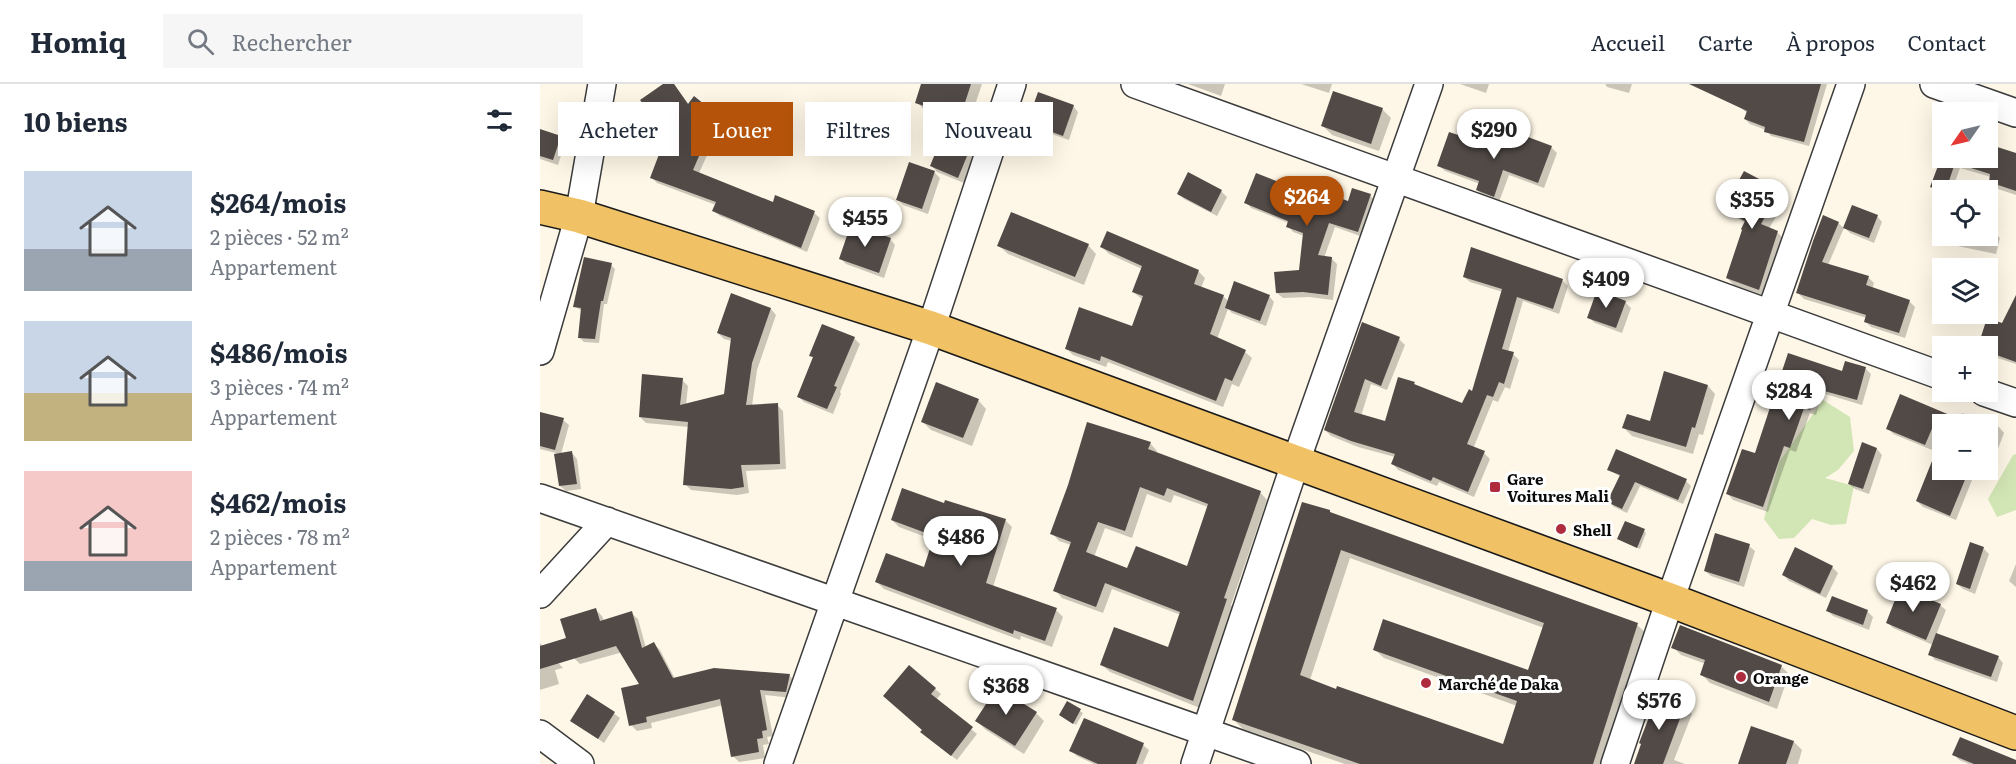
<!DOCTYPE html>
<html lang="fr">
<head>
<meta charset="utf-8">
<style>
	body { margin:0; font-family:Literata,serif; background:#f6f6f7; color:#1f2937; height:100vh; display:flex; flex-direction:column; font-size:22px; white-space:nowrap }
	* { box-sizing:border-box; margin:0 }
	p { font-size:20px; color:#747a83 }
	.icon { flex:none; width:33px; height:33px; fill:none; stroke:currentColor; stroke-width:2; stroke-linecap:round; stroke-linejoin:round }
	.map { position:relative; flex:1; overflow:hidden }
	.sheet { display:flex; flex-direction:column; background:#fff; width:540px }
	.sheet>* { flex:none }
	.guide { position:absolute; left:18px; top:18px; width:570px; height:54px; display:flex; gap:12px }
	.needle { width:39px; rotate:236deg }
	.tools { position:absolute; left:1392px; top:18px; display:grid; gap:12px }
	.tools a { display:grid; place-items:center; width:66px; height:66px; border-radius:0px; background:#fff; box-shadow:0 6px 24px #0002; font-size:30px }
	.price { position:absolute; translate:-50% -51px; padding:0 14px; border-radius:21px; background:#fff; color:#222; font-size:20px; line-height:39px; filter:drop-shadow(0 2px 3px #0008) }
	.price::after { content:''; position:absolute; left:50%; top:36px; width:18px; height:14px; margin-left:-9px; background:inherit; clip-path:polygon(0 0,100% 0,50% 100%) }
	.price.on { background:#b45309; color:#fff }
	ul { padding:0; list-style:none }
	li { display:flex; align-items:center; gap:18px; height:150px; padding:0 24px }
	li span { display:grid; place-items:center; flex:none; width:168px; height:120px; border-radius:0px; color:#555 }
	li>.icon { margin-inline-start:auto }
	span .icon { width:72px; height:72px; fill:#fffc; stroke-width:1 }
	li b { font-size:26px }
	h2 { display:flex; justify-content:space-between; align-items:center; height:72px; padding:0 24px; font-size:26px }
	.tag { padding:0 21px; border-radius:0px; background:#fff; box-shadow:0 6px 24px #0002; font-size:21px; line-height:54px }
	.tag.on { background:#b45309; color:#fff }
	header { display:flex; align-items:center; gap:36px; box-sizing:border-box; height:84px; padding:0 30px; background:#fff; border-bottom:2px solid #e0e1e3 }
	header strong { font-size:28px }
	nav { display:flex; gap:33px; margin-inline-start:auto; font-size:21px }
	.search { width:420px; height:54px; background:#f6f6f7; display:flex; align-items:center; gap:15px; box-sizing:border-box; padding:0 21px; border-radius:0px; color:#747a83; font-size:22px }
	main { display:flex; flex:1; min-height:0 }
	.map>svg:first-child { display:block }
	.green { fill:#d2e5b4 }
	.shadow { fill:#0003; fill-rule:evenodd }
	.building { fill:#514a47; fill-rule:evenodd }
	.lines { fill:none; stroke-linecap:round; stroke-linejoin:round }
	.minor-casing { stroke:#3c3c3c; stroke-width:30 }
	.major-casing { stroke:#1a1a1a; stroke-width:36 }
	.minor { stroke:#fff; stroke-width:27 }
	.major { stroke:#f0c265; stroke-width:33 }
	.poi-dot { fill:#af2c3e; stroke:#fff; stroke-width:2 }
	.labels { text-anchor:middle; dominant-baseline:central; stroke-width:6; stroke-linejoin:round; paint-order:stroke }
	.poi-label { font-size:15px; font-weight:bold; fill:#090909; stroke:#fff; text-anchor:start }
</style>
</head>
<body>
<header>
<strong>Homiq</strong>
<div class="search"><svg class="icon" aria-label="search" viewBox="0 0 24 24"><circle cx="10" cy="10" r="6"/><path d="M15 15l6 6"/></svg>Rechercher</div>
<nav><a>Accueil</a><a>Carte</a><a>À propos</a><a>Contact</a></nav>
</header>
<main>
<section class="sheet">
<h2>10 biens<svg class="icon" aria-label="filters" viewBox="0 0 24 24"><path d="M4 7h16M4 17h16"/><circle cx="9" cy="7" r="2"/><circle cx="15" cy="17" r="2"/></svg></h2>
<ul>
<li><span style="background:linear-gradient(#c9d6e8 65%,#9aa5b1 0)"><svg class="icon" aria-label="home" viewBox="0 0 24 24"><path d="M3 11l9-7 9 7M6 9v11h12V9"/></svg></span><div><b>$264/mois</b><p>2 pièces · 52 m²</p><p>Appartement</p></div></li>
<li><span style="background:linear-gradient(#c9d6e8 60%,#c2b280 0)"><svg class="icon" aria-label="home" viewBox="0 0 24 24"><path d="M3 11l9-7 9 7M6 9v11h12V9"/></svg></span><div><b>$486/mois</b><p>3 pièces · 74 m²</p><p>Appartement</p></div></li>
<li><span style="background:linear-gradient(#f6c9c9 75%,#9aa5b1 0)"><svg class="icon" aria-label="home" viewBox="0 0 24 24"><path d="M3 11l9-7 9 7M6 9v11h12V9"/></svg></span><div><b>$462/mois</b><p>2 pièces · 78 m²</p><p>Appartement</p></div></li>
</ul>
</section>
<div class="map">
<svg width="1476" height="680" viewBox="0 0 1476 680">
	<rect width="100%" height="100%" fill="#fef7e7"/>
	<path class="green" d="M1283,316L1310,333L1314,367L1298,386L1285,394L1314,402L1306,440L1291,441L1272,435L1254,454L1239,455L1224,435L1239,378Z
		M1476,370V426L1457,433L1448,415L1473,371Z"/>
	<path class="shadow" d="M126,0H134L149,21L186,40L223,36L229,41L220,67L222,70L175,54L159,89L233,120L274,129L280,134L267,168L180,132L174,127L176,121L117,99L112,94L127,52Z
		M383,0H442L428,42L385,27L377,18Z
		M648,0H685L681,12Z
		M761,0H792L789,9Z
		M920,0H949L946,9Z
		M1065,0H1092L1089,9L1067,3Z
		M1195,0H1287L1269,62L1231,52L1226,46L1210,40L1205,35L1207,29L1200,23Z
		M533,22L538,28L529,56L494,44L489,38Z
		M842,25L851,34L839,67L792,51L783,42Z
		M0,46L20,53L25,59L18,81L0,75Z
		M434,56L439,62L424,99L397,88L392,82Z
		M1448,61L1469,68L1476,74V111L1455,104L1450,98L1451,93L1420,84L1412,106H1402V110L1392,102L1402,73L1448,74Z
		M1011,63L1017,69L1004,104L969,91L959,118L943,112L937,106L940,100L905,87L899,82L952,64Z
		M370,80L395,89L400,94L388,130L363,121L357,115Z
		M681,107L687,113L677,132L644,115L638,110Z
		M1239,107L1246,114L1229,145L1237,148L1244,155L1226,212L1194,201L1187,194L1206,139L1192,131L1185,125Z
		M760,108L809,119L830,111L835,117L823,153L795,143L784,174H791L797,180L793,216L769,213L743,214L737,209L760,188L764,152L753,148L748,142L749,139L711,124L706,118Z
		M1337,132L1342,138L1334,159L1310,149L1305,144Z
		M1401,137L1402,138V152H1448V147L1454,148L1460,154L1456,170L1403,159L1398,153Z
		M1298,139L1304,144L1288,181L1328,193L1334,199L1332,205L1369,217L1375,223L1365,254L1331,243L1326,238L1327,234L1264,215L1258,209Z
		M350,155L355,161L344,194L306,180L301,175Z
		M548,161L556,170L544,201L468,170L459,162Z
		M562,163L658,187L665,194L661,204L683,212L689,218L729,212L734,218L726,242L692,229L688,225L677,255L705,268L712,274L699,303L692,300L683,323L568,278L566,283L533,271L526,264L593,244L603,216L593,208L602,185L569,170Z
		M71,181L75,185L67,220H64L59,259L44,258L39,253L42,227L34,222Z
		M924,193L1022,196L1028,202L1019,230L983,217L968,268L973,270L979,276L970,305L965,303L958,318L953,316L933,365L944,369L950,375L934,413L899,398L897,402L858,386L853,380L855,373L818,363L791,352L785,346L823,240L859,255L865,261L847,306L831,300L821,332L846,339L874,300L877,302L923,321L933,309L963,208L930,198Z
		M192,211L231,225L236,231L217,286L212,322L237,321L243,327L246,385L206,387L209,409L197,411L151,406L145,400L149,343L106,339L100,333L142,296L148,302L146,321L185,311L192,257L184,255L178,249Z
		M1476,215V280L1448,271V262H1440L1448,236L1463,241Z
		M1085,218L1091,224L1082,249L1055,239L1049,234Z
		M314,254L320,260L300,308L301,310L293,330L264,318L258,312L274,274L271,271Z
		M1249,271L1303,289L1325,284L1331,290L1322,321L1282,309L1276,331L1270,329L1256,368L1250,366L1228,428L1193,416L1188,410L1216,371Z
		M1125,289L1168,302L1175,310L1163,351L1159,350L1153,370L1092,352L1084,344L1111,339Z
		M438,316L446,325L432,362L391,346L382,337Z
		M0,329L23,336L29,341L21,370L32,369L37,375L41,405L26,407L20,402L16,369L0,365Z
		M1422,329L1459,343L1464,349L1450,386L1448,385V340H1402V386H1436L1416,436L1383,423L1377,417L1397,368L1353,350L1348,344L1419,337Z
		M610,359L617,367L616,370L720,408L727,416L691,521L694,524L660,624L570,588L562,581L629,565L641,531L572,505L563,529L522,514L515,506L531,461L519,457L512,449ZM607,410L631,419L634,411L668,423L648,484L588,486L554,473L565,444L592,454Z
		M1323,360L1337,365L1342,371L1329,410L1315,405L1309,400Z
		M1069,386L1146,397L1151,402L1143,420L1100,402L1087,429L1074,423L1069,418L1081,393Z
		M405,421L465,436L472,443L453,503L516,526L523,533L512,563L481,552L480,556L344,505L337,498L385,485L394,456L359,443L352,436Z
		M793,431L1097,541L1107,550L1066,680H805L703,645L694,636ZM810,474L1004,544L989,588L834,565L844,574L977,622L963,662L770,596Z
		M1104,447L1106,449L1100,465L1079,455Z
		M1209,462L1215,467L1204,503L1171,492L1165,487Z
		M1443,464L1449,470L1435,510L1423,505L1417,500Z
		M1476,480V503L1469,497Z
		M1292,483L1298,489L1286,514L1249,497L1244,491Z
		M1400,521L1406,526L1396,551L1458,573L1463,579L1457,598L1395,576L1390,570L1393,561L1353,544L1347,538Z
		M56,526L62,532L64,537L91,529L98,535L106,564L114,560L120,566L135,595L249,591L255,598L252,614L225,611L233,652L227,653L229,660L223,661L225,674L199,678L193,672L183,621L111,639L112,644L97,647L91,641L101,601L83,568L40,580L34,574Z
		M1288,527H1327L1333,533L1329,546L1293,532Z
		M0,559L23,584L15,586L19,600L0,606Z
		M1133,563L1241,582L1249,590L1237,625L1170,599L1162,591L1166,580L1141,571Z
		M395,605L401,610L396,616L437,650L417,676L388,653L384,646L345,612Z
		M46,611H49L80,634L64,659L32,637L47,614Z
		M528,619L543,629L536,641L523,633Z
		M1144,622L1152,630L1134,676L1145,680H1095Z
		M496,629L504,637L484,670L446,646L437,637Z
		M1254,658L1262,666L1258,680H1203Z
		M603,661L609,666L603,680H554L537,672L531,666Z
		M1414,670L1476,678V680H1429L1419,676Z"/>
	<path class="building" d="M123,0H134L148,20L154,12L185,37L190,23L224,34L215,61L218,64V65L169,49L153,86L233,118L235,111L275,127L261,164L172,127L176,118L110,94L126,52L100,16Z
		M381,0H431L420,34L375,19Z
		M1149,0H1281L1264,58L1224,48L1225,43L1204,35L1207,27Z
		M793,7L843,24L831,60L781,42Z
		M498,8L534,21L523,52L487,39Z
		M406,43L434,55L418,94L390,82Z
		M0,45L21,52L13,76L0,72Z
		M909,48L952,62L955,53L979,61L983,51L1012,62L998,99L963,86L954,113L936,106L939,97L897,82Z
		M1448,60L1476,69V107L1449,98L1450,90L1415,79L1406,106L1402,107L1390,103L1401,74H1448Z
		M369,78L395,87L382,125L356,116Z
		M1204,87L1240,106L1221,140L1238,147L1219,206L1186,194L1202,146L1201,145L1205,137L1183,125Z
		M648,88L682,106L671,128L637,110Z
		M716,89L759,106L761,100L808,117L812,104L831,110L818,148L789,139L778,171L792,173L788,211L763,208L736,209L734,188L759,186L763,149L746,143L748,137L704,119Z
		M1312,121L1338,131L1329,154L1303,144Z
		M471,128L549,160L535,193L457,162Z
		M1283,131L1299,138L1282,178L1329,192L1326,201L1370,216L1359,249L1324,238L1326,231L1256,209L1273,157Z
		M311,140L351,154L339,189L299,175Z
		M567,147L659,186L654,200L684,211L670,250L706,266L692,297L685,294L676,317L561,272L560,277L525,265L539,223L592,242L603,212L592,208L602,182L560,163Z
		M931,163L1023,195L1013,225L977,213L962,265L974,268L964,300L959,298L953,313L947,311L927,360L945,367L928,408L893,393L891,397L851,380L855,370L811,357L784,346L822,238L860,253L841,302L825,295L814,328L845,337L858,293L875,298L874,300L922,319L929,305L932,307L962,205L923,193Z
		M44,173L72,179L63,217H61L55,255L38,254L41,224L33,223Z
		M694,197L730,211L720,237L685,224Z
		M1057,206L1086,217L1076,244L1047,234Z
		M191,209L231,224L212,279L206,321L238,319L240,380L201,381L204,403L191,405L143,401L148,338L99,333L102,290L143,294L140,321L184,310L191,254L177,249Z
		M1476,211V278L1448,268V262H1438L1447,234L1462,239Z
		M282,240L315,253L294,302L297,303L287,325L257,313L273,273L269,272Z
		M1248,269L1302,287L1305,277L1326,283L1317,316L1277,305L1270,326L1264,324L1250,364L1244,362L1223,423L1186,410L1202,365L1215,369Z
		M1124,287L1168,301L1155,344L1152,343L1146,363L1082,344L1087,330L1110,337Z
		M396,298L439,315L423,354L381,338Z
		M1360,310L1431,340H1394L1385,361L1346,345Z
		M0,328L24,334L15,366L0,362Z
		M547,338L611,358L608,365L721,407L684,514L687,515L653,617L560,581L574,543L628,563L640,528L565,499L556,523L513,507L531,458L510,450L528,401ZM600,403L624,412L627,404L668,420L647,482L596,462L587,484L546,468L558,438L585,447Z
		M1402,352V386H1429L1410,432L1376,417Z
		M1322,358L1337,364L1323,405L1308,400Z
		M1076,365L1147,395L1138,416L1095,398L1082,425L1067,418L1080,391L1067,386Z
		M32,367L37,400L19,402L14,370Z
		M362,404L404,419L405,416L466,435L446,499L517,524L505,557L474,546L473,550L335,498L346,469L384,483L394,452L351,436Z
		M762,418L790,426V428L1098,539L1053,680H820L692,636ZM801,466L1004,539L988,586L843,535L833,566L977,617L963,660L797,602L796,605L760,591Z
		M1085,437L1105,445L1097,464L1077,455Z
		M1175,449L1210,460L1199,498L1164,487Z
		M1430,458L1444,463L1430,505L1416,500Z
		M1255,463L1293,482L1280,510L1242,491Z
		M1360,503L1401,520L1386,556L1346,539Z
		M1292,512L1328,526L1323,541L1286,527Z
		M56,524L60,537L92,527L102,564L114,558L133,594L174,584L250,590L246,608L220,606L227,646L222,647L223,654L217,655L219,668L191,673L180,615L106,633L107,638L89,642L81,604L99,600L76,562L0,585V562L26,554L20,535Z
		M1140,541L1242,581L1229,618L1160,591L1165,576L1131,564Z
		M1396,549L1459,572L1451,593L1388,571Z
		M369,581L396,604L391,610L433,643L411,672L380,648L382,646L343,612Z
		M457,603L497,628L475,662L435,637Z
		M47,610L75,628L58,655L30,637Z
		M1118,610L1145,621L1123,680H1094L1101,660L1099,659Z
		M527,617L541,625L533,640L519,631Z
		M544,634L604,659L596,680H558L529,667Z
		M1211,642L1254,657L1246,680H1198Z
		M1420,653L1476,676V680H1434L1412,671Z"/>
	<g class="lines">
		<defs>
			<path id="minor" d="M595,0L1402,292
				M1394,0L1476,29
				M0,267L39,132L62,0
				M1444,308L1476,319
				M0,414L757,680
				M0,510L67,437
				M0,650L40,680
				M238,680L391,244L472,0
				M655,680L756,377L889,0
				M1075,680L1130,516L1311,0"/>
			<path id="major" d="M0,123L39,132L391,244L1130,516L1476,649"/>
		</defs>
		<use href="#minor" class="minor-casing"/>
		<use href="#major" class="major-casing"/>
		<use href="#minor" class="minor"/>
		<use href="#major" class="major"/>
	</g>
	<g class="poi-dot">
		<rect x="949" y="397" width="12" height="12" rx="3"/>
		<circle cx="1021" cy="445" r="6"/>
		<circle cx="1201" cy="593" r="6"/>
		<circle cx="886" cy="599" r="6"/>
	</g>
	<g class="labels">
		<g class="poi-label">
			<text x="967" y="394">Gare<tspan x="967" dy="17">Voitures Mali</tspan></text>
			<text x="1033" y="445">Shell</text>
			<text x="1213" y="593">Orange</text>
			<text x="898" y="599">Marché de Daka</text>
		</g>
	</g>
</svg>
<div class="tools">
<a><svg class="needle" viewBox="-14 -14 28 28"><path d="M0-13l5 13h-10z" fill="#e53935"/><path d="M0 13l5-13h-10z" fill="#747a83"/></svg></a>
<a><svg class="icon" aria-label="locate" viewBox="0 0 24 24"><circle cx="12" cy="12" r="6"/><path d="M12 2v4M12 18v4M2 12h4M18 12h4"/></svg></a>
<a><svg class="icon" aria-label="layers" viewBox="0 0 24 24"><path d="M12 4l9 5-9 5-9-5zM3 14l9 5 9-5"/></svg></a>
<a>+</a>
<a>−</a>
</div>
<b class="price" style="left:954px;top:76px">$290</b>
<b class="price on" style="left:767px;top:143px">$264</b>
<b class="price" style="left:1212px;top:146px">$355</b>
<b class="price" style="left:325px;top:164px">$455</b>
<b class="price" style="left:1066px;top:225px">$409</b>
<b class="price" style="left:1249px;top:337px">$284</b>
<b class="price" style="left:421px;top:483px">$486</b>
<b class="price" style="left:1373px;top:529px">$462</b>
<b class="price" style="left:466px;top:632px">$368</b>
<b class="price" style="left:1119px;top:647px">$576</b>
<div class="guide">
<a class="tag">Acheter</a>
<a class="tag on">Louer</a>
<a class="tag">Filtres</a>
<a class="tag">Nouveau</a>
</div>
</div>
</main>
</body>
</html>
